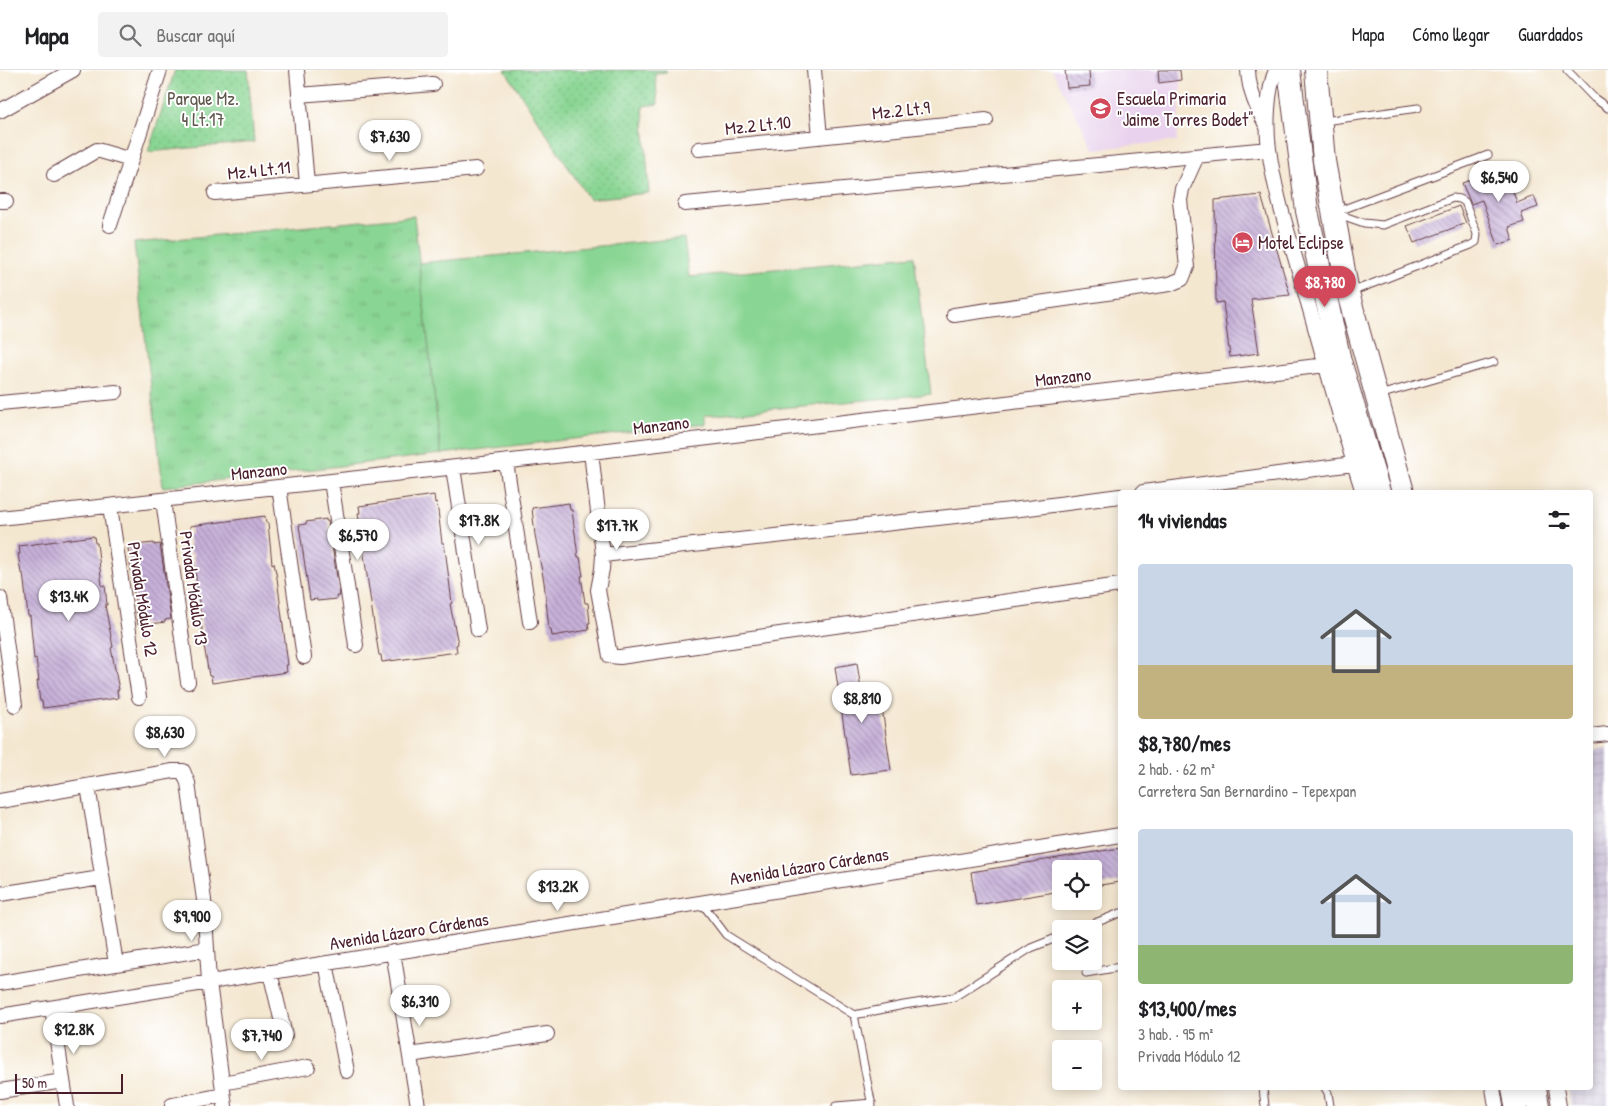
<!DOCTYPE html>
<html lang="es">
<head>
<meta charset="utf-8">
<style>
	body { margin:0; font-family:"Patrick Hand",sans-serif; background:#f2f2f2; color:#202124; height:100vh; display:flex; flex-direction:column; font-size:19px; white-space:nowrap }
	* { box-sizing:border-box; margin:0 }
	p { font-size:16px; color:#757577 }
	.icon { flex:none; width:28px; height:28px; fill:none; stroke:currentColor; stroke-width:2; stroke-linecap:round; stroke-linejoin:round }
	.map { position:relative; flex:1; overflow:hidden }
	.drawer { position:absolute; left:1118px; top:420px; width:475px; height:600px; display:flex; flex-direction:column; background:#fff; border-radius:5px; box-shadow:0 2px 12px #0003 }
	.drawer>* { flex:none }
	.tools { position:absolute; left:1052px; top:790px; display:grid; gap:10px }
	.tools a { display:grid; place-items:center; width:50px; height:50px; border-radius:5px; background:#fff; box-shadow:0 2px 12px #0003; font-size:25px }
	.scale { position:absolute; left:15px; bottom:12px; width:108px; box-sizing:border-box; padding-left:5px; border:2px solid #4a1f2b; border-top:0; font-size:14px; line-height:18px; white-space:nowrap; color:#4a1f2b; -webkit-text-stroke:4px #fff; paint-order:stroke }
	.price { position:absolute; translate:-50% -42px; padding:0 11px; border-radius:18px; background:#fff; color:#222; font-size:16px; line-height:32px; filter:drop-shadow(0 1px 2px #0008) }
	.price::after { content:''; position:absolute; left:50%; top:30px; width:15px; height:11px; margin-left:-8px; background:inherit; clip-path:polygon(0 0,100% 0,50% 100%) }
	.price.active { background:#d1495b; color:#fff }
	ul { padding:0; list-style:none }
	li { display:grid; align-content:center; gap:10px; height:265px; padding:0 20px }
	li span { display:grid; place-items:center; height:155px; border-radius:5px; color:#555 }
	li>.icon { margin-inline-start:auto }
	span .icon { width:90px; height:90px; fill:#fffc; stroke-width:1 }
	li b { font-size:21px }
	h2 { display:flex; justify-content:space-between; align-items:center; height:60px; padding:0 20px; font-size:21px }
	header { display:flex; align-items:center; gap:30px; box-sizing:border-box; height:70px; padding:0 25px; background:#fff; border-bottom:1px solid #e0e0e0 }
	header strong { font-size:24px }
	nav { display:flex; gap:28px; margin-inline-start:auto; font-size:18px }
	.search { width:350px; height:45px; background:#f2f2f2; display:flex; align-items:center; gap:12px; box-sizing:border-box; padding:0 18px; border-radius:5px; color:#757577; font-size:19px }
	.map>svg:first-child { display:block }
	.built { fill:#e9d2ed }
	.industrial { fill:url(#industrial-grid) }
	.grass { fill:url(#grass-tufts); stroke:#6a7a5f }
	.park { fill:url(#park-dots); stroke:#6a7a5f }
	.pitch { fill:#89d593; stroke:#6a7a5f }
	.building { fill:url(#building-back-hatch) }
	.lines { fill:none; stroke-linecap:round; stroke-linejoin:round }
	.service-casing { stroke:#643d44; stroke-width:9 }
	.minor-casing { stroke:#643d44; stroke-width:16 }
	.trunk-casing { stroke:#643d44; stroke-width:24 }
	.service { stroke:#fff; stroke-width:7 }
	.minor { stroke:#fff; stroke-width:14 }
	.trunk { stroke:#fff; stroke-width:22 }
	.labels { text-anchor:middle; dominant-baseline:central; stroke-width:4; stroke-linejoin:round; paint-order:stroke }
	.park-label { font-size:18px; fill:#5d564a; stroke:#fff }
	.poi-label { font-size:18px; fill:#4a1f2b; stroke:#fff; text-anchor:start }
	.street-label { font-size:18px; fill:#4a1f2b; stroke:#fff }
</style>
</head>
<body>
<header>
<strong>Mapa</strong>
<div class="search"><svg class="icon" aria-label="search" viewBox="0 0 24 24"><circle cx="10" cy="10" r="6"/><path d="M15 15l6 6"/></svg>Buscar aquí</div>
<nav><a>Mapa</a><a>Cómo llegar</a><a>Guardados</a></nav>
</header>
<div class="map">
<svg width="1608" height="1036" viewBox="0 0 1608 1036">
	<defs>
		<pattern id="industrial-grid" width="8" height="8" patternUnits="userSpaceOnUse" patternTransform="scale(1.25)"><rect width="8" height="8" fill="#c9bfd7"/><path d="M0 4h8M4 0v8" fill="none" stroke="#aea4b9"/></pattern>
		<pattern id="grass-tufts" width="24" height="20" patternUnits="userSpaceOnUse" patternTransform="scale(1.25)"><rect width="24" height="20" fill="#89d593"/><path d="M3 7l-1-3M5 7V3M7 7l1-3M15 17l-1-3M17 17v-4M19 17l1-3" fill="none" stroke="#78b67f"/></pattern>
		<pattern id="park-dots" width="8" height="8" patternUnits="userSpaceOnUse" patternTransform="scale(1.25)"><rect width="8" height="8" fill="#89d593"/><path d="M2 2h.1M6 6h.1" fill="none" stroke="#78b67f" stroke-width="1.8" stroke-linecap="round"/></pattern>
		<pattern id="building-back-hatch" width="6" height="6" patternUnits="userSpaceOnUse" patternTransform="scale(1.25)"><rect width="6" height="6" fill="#c7b1d9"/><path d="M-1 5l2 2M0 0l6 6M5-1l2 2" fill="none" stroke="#a48fb0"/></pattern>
	</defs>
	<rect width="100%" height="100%" fill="#fff"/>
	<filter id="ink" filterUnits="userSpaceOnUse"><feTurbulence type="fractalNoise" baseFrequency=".02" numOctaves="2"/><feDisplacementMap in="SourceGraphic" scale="10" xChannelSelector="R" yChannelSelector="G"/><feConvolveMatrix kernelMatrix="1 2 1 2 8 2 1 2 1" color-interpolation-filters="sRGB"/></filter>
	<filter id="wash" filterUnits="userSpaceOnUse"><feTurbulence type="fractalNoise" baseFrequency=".0096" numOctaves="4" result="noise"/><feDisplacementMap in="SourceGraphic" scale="20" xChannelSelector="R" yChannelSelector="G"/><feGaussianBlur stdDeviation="1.12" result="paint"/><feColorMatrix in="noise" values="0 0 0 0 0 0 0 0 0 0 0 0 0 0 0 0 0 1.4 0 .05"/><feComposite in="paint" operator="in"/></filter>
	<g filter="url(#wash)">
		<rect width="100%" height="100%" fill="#f4e7d0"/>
		<path class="built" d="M1052,0H1182L1177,71L1094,79Z"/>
		<path class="industrial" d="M1608,678V1036H1571L1568,1018H1590V680Z"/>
		<path class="grass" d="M414,146L441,384L163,417L134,173Z"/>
		<path class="park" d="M175,0H248L254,72L148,82Z
			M505,0H666L667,2L655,3L658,34L643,36L649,123L589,129Z"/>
		<path class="pitch" d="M684,168L689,207L914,186L931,324L705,345V354L441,384L419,193Z"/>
		<g id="blocks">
			<path class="building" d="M1065,0H1089L1090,16L1067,18Z
				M1158,0H1180L1181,10L1159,13Z
				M1505,98L1517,133L1534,126L1538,137L1521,143L1524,152L1509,157L1513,170L1498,175L1482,130L1471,134L1462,113Z
				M1261,125L1290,225L1251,229L1259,283L1230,287L1223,232L1216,233L1215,130Z
				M1459,136L1466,153L1414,173L1407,156Z
				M434,425L435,433L437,432L442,473H444L446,486L452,533L450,534L458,574L456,575L457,582L382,592L381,585H379L374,554L358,443H360L359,436Z
				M569,433L570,440H572L578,487H580L583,506H581L585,533H588L590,553H588L589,560L552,566L551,559H549L544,512L535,465L532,438Z
				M265,446L266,453H268L272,494L274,493L277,508L288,595H286L287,602L212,613L211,606H209L204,575L193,483L191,484L188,464H191L190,456Z
				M326,449V451H328L340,526H336L337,529L317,531V529L310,530L299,455L306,454V452Z
				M94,466L95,473H97L102,516L105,515L107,535H105L113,577L111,578L119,620H117L118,628L43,638L42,631H40L37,611H39L36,588L34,589L30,546H28L23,503H21L18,484H20L19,476Z
				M154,473V475L160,474L171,549L165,550V552L145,555V553L138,554L128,478L135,477L134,475Z
				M857,593L862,627L880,624L891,700L851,705L835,597Z
				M1120,778V812L1094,816V799H1061V821L976,835L971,802Z"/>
		</g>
	</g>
	<g filter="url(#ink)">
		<use href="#blocks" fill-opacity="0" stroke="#643d44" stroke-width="1"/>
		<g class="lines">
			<defs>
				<path id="service" d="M1567,0L1594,28L1608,38
					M1324,51L1418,38
					M1336,142L1488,85
					M1338,144L1364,153L1383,155L1453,128L1460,129L1465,132L1477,164L1476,172L1471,175L1351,222
					M1379,325L1494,292
					M701,832L726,865L854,945L872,1036
					M1080,859L1120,843
					M1086,903L1120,897
					M854,945L904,935L954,927L1031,878L1061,866
					M1263,1018L1265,1036
					M1325,1018L1328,1023L1330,1036
					M836,1036L872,1033"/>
				<path id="minor" d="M297,0L307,114
					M814,0L820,67
					M1248,0C1249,22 1257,38 1267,57
					M1276,0C1267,20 1266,57 1269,79C1275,128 1293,177 1306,226C1325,291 1342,357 1363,422
					M299,25L433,14
					M0,41L73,0
					M699,79L986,50
					M54,105L97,80L131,90
					M215,123L476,99
					M0,131H6
					M685,134L1269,79
					M110,155L160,0
					M954,245L1170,214L1182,209L1187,197L1180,130L1182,119L1197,86
					M0,333L116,322
					M591,382L603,485L602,499L598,520L610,586L620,587L1120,515
					M506,392L530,552
					M453,398L478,560
					M331,411L356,575
					M279,417L304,587
					M1143,422L1353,394
					M163,430L188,612
					M110,437L139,627
					M0,448L591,382L1326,295
					M603,485L1029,438L1120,426
					M0,528L15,635
					M1590,666L1608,664
					M88,716L116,894
					M0,731L173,701H183L188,713L204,830L209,912L225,1036
					M0,824L101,808
					M393,882L418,1036
					M326,893L347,1001
					M270,902L285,965
					M0,913L207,879
					M52,938L67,1036
					M0,946L1120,765
					M410,985L547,964
					M222,1013L308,997
					M1493,1018L1496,1036
					M1556,1018L1559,1036
					M0,1021L63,1011
					M172,1035L223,1025"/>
				<path id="trunk" d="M1289,0L1307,141L1340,291L1379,422
					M1316,0L1324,91L1348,223L1403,422
					M1513,1018L1516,1036
					M1535,1018L1538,1036"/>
			</defs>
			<use href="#service" class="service-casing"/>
			<use href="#minor" class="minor-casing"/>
			<use href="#trunk" class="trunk-casing"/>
			<use href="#service" class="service"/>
			<use href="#minor" class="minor"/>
			<use href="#trunk" class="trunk"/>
		</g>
	</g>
	<defs>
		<symbol id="school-disc" viewBox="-11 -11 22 22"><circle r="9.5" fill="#d1495b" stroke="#fff"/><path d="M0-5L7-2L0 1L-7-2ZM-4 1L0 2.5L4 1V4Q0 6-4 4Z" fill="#fff"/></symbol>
		<symbol id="hotel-disc" viewBox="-11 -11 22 22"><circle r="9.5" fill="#d1495b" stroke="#fff"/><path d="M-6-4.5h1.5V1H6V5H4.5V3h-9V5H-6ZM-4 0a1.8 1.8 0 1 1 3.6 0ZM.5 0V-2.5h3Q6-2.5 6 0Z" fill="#fff"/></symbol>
	</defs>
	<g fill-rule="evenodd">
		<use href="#school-disc" x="1088" y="26" width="25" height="25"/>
		<use href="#hotel-disc" x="1230" y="160" width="25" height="25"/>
	</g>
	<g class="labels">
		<g class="park-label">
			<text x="203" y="28">Parque Mz.<tspan x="203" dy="21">4 Lt.17</tspan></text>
		</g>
		<g class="poi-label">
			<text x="1117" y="28">Escuela Primaria<tspan x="1117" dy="21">"Jaime Torres Bodet"</tspan></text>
			<text x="1258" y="172">Motel Eclipse</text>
		</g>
		<g class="street-label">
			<text transform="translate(901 40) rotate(-6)">Mz.2 Lt.9</text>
			<text transform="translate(758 55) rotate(-6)">Mz.2 Lt.10</text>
			<text transform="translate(259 100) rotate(-6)">Mz.4 Lt.11</text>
			<text transform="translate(1063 307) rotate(-7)">Manzano</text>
			<text transform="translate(661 355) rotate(-7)">Manzano</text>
			<text transform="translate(259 401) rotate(-6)">Manzano</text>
			<text transform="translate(194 518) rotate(82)">Privada Módulo 13</text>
			<text transform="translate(143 529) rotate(81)">Privada Módulo 12</text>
			<text transform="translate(809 796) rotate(-9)">Avenida Lázaro Cárdenas</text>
			<text transform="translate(409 861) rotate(-9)">Avenida Lázaro Cárdenas</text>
		</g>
	</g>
</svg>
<div class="tools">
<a><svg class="icon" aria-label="locate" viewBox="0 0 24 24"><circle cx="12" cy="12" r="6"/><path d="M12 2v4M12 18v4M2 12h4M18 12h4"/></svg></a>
<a><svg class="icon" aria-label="layers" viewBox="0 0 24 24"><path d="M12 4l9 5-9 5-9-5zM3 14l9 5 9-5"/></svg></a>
<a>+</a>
<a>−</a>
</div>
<div class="scale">50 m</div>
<b class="price" style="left:390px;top:92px">$7,630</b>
<b class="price" style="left:1499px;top:133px">$6,540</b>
<b class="price active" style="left:1325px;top:238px">$8,780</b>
<b class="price" style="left:479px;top:476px">$17.8K</b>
<b class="price" style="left:617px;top:481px">$17.7K</b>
<b class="price" style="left:358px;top:491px">$6,570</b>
<b class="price" style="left:69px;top:552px">$13.4K</b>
<b class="price" style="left:862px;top:654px">$8,810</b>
<b class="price" style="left:165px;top:688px">$8,630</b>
<b class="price" style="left:558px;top:842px">$13.2K</b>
<b class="price" style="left:192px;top:872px">$9,900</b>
<b class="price" style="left:420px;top:957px">$6,310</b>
<b class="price" style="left:74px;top:985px">$12.8K</b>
<b class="price" style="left:262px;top:991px">$7,740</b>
<section class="drawer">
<h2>14 viviendas<svg class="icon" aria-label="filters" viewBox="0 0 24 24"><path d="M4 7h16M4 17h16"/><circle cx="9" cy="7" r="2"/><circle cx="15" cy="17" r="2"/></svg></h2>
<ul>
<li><span style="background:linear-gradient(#c9d6e8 65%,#c2b280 0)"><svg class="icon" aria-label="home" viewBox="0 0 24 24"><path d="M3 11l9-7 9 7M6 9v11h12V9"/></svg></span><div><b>$8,780/mes</b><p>2 hab. · 62 m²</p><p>Carretera San Bernardino - Tepexpan</p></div></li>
<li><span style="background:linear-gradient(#c9d6e8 75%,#8fb573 0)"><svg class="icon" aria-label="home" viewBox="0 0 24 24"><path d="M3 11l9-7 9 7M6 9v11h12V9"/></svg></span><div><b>$13,400/mes</b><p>3 hab. · 95 m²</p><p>Privada Módulo 12</p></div></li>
</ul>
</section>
</div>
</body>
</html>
